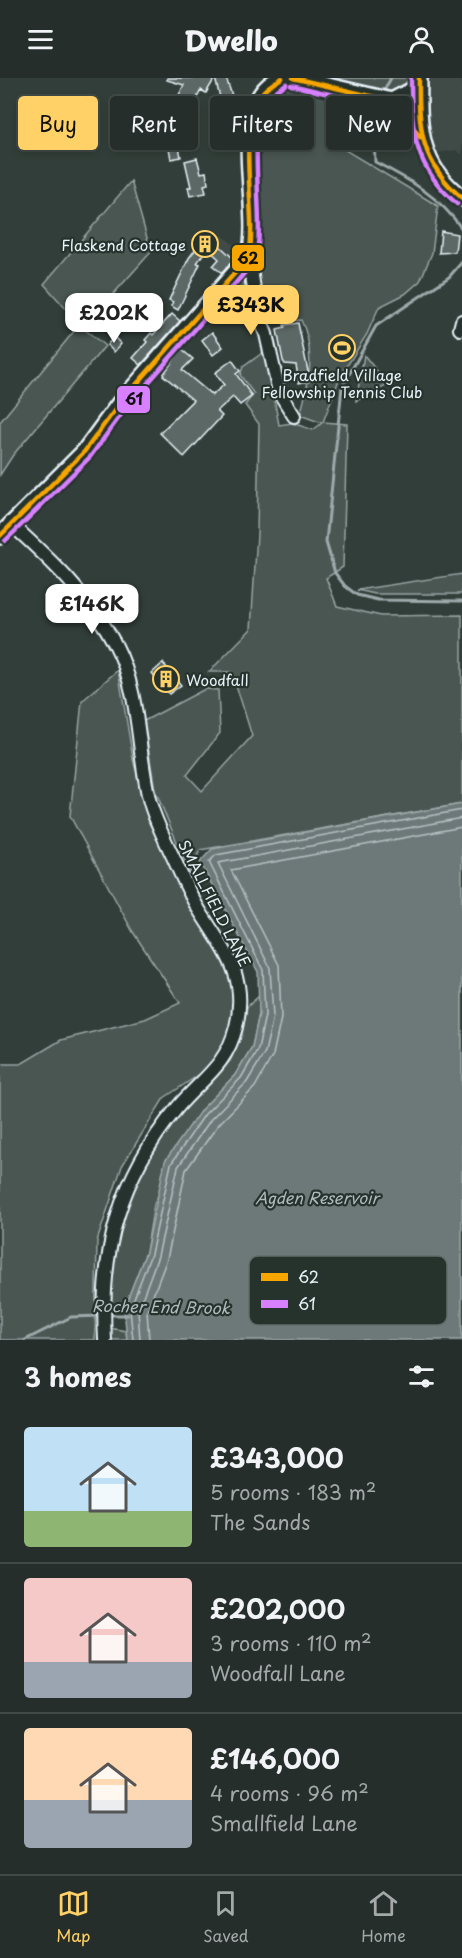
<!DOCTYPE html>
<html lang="en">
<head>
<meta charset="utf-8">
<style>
	body { margin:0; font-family:"Playpen Sans",sans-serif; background:#323a37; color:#f1f3f6; height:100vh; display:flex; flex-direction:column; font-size:22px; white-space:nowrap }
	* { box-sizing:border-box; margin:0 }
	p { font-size:20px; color:#a4a8a9 }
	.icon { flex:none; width:33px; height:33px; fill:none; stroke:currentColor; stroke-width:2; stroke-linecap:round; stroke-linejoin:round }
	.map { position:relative; height:1262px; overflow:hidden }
	.panel { display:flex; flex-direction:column; background:#262e2b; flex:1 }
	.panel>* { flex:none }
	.guide { position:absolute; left:18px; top:18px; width:426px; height:54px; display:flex; gap:12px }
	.price { position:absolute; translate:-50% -51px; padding:0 14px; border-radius:12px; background:#fff; color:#222; font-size:20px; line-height:39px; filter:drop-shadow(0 2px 3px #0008) }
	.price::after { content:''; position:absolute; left:50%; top:36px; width:18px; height:14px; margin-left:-9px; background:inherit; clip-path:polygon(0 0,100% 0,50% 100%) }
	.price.active { background:#ffd166; color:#111 }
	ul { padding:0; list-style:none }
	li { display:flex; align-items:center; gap:18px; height:150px; padding:0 24px }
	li+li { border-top:2px solid #424a47 }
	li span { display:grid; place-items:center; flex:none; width:168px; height:120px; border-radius:6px; color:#555 }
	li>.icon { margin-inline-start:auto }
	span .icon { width:72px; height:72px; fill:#fffc; stroke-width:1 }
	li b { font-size:26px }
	h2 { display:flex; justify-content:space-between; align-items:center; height:72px; padding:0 24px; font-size:26px }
	.chip { padding:0 21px; border-radius:6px; background:#262e2b; box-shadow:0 3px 9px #0003,0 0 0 2px #424a47; font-size:21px; line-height:54px }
	.chip.active { background:#ffd166; color:#111 }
	header { display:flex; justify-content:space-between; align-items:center; height:78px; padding:0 24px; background:#262e2b; font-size:27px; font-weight:800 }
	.tab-bar { display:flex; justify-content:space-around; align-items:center; height:84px; border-top:2px solid #424a47; background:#262e2b; font-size:16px; color:#a4a8a9 }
	.tab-bar a { display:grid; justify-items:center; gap:3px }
	.tab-bar .active { color:#ffd166 }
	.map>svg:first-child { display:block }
	.built { fill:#3f4b46 }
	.green { fill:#495651; stroke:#98a4a4; stroke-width:1.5 }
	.water { fill:#6d7978; stroke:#9ea9ab; stroke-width:1.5 }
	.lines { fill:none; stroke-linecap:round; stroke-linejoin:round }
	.shore { stroke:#b7c1c5; stroke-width:1.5 }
	.stream { stroke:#9ea9ab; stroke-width:3 }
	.building { fill:#5c6865; stroke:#e8f1f8; stroke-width:1.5 }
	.minor-casing { stroke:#e8f1f8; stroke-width:16 }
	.tertiary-casing { stroke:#e8f1f8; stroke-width:20 }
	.minor { stroke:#26332d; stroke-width:12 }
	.tertiary { stroke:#26332d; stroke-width:15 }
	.bus-1-casing { stroke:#26332d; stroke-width:9 }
	.bus-2-casing { stroke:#26332d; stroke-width:9 }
	.bus-1 { stroke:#f7a600; stroke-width:4.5 }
	.bus-2 { stroke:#d880ff; stroke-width:4.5 }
	.labels { text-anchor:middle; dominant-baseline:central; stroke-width:4.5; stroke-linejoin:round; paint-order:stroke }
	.poi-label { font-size:15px; fill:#e8f1f8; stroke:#26332d; text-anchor:end }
	.street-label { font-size:15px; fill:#e8f1f8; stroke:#26332d }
	.water-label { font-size:16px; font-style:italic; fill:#b1bbbe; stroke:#26332d }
	.key { fill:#26332d; stroke:#606c6a; stroke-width:1.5 }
	.key-label { font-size:16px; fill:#e8f1f8 }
	.line-badge { stroke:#26332d; stroke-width:2 }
	.pale-badge-label { font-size:16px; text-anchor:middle; font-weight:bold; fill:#111 }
</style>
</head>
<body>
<header><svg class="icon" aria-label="menu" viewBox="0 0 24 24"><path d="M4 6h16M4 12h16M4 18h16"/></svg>Dwello<svg class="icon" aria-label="person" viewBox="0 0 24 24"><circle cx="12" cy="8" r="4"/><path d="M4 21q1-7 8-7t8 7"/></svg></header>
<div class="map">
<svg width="462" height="1262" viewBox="0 0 462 1262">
	<rect width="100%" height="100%" fill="#323e39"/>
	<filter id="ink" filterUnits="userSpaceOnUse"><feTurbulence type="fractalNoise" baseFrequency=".0167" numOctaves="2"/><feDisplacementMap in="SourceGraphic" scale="12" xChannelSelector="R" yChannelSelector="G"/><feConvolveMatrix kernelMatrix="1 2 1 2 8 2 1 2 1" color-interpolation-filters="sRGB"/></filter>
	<g filter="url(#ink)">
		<path class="built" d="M426,0H462V77L456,72L436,75L425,41Z
			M207,156L216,162L222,157L243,174L231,191L212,175L208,172L203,176L196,171Z"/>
		<path class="green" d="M316,0H409L401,12L392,17Z
			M288,9L356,27L345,72L438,128L432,175L420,203L405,216L379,229L367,256L340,299L323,344L347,346L343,489L326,500L337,528L381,538L462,537V726L200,772L190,795L155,712L144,643L205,611L218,612L220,655L187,697L202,713L252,658L232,594H209L251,551L257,456L259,346L245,327L254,316L240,297L243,289L265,273L279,347L292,345L313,352L322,345L300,337C309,307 316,272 301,242L265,245L259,234C259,197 249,35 275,14C278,12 285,11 288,9Z
			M131,103L151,174L83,250L105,268L13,377L0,397V344L75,252L83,250L44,206Z
			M364,277L388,307L356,323Z
			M462,496V516H375L357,512Z
			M118,592L133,681L149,745L196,837L234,900V931L230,953L221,973L206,992L164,1020L122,1088L97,1163L95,1262H0V986H21L61,962L145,941L180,925L133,854L70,738L82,623Z
			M259,918V936L252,969L235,997L201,1032L154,1126L146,1174L124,1230L109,1232L112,1187L130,1111L172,1043L230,983L242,957L247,929Z
			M109,1250L126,1253L127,1262H110Z"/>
		<path class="water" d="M462,726V1262H127L124,1230L146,1174L165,1083L201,1032L235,997L252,969L259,936L258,894L200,784L212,771Z"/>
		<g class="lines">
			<path class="shore" d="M133,1262L130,1231L151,1176L171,1086L205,1036L241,1000L258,971L265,937L263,892L209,784L216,777L462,732
				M140,1262L138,1232L158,1178L178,1089L211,1041L247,1004L265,974L273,939L270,890L218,785L462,740
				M149,1262L147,1233L167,1181L186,1092L218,1047L255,1009L273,977L281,940L279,887L231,792L462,749"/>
			<path class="stream" d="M382,16L391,0
				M377,24L373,33L375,84C409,101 440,119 462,151
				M462,184L449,199L376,248L342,309L326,464L335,495L345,508L357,517L378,522L462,523
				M108,1237H128
				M25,1262L71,1239L101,1238"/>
		</g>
		<path class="building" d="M167,0H215L206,15L201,12L193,28L177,21L184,7L167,2Z
			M215,0H226L237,32L224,35Z
			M157,23L172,31L168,39L152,31Z
			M243,33L242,45H233L232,34Z
			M351,47L360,50L357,61L348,59Z
			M179,69L181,79L171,81L169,70Z
			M197,80L201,95L206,94L208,106L204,107L206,115L190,118L188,109H191L185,83Z
			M441,153L457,156L455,174L439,175Z
			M207,156L234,181L222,195L213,188L219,181L207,170L197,185L200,186L178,232L171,228L173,224L169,222L189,180Z
			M244,200L246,214L211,242L209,239Z
			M172,236L180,243L141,287L133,280L147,264L145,262L151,255L153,257Z
			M298,245L310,303L299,305L296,287L285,286L283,283L277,252L285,250L284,247Z
			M212,254L223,269L213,277L202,262Z
			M114,259L121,266L114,274L107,267Z
			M181,271L193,281L182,292L212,317L224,307L215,295L232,282L240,293L236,296L252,318L240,327L233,319L217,333L222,338L184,379L160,355L193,322L163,297Z
			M163,585L181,607L169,616L152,595Z"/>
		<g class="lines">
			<defs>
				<path id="minor" d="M249,179L258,236L266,256L279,314L294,338
					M460,251L462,243
					M10,445C50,481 91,520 116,568C140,614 137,671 149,721C154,741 165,762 174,781C182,799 190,818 201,835C226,875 248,899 236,949C226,989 201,1001 177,1030C119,1100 100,1173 105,1262"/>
				<path id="tertiary" d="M293,0L392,23L419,9
					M419,0C418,50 419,89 462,120
					M392,23L420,59
					M0,458L84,374L120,325L249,179C265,135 223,22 282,0"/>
			</defs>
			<use href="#minor" class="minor-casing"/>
			<use href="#tertiary" class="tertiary-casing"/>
			<use href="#minor" class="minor"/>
			<use href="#tertiary" class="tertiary"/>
			<defs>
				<path id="bus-1" d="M293,0L392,23L420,59
					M419,0C418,51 421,85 462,120
					M0,458L84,374L120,325L249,179C258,131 234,54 263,14C268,8 276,4 282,0"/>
				<path id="bus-2" d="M411,0C411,54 414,89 457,126
					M291,7L388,30L414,64
					M5,463L90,379L126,330L255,183C268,140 242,47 271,17C275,13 281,10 286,6"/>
			</defs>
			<use href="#bus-1" class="bus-1-casing"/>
			<use href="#bus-2" class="bus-2-casing"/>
			<use href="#bus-1" class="bus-1"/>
			<use href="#bus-2" class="bus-2"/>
		</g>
	</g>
	<defs>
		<symbol id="building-ring" viewBox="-11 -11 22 22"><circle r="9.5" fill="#26332d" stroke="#ffd166" stroke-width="1.5"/><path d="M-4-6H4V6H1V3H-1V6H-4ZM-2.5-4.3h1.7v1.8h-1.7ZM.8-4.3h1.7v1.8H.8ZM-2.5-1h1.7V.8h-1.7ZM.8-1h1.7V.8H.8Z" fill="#ffd166"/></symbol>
		<symbol id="stadium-ring" viewBox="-11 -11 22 22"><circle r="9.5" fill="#26332d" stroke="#ffd166" stroke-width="1.5"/><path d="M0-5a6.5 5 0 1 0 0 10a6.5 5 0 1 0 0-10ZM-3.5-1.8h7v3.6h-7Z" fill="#ffd166"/></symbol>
	</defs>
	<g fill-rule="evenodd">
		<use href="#building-ring" x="190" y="151" width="30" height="30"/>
		<use href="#stadium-ring" x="327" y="255" width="30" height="30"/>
		<use href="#building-ring" x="151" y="586" width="30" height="30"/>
	</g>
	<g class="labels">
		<g class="poi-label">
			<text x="186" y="166">Flaskend Cottage</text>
			<text x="342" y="296" text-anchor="middle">Bradfield Village<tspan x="342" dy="17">Fellowship Tennis Club</tspan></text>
			<text x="186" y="601" text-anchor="start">Woodfall</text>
		</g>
		<g class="street-label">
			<text transform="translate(215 825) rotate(63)">SMALLFIELD LANE</text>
		</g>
		<g class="water-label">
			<text x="317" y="1119">Agden Reservoir</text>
			<text transform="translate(161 1228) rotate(1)">Rocher End Brook</text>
		</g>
	</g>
	<rect x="249" y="1178" width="198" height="69" rx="9" class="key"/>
	<rect x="261" y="1195" width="27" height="8" fill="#f7a600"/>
	<rect x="261" y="1222" width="27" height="8" fill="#d880ff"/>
	<g class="key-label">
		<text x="298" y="1205">62</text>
		<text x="298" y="1232">61</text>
	</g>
	<g class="line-badge">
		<rect x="231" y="166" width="34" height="28" rx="6" fill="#f7a600"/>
		<rect x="116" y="307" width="35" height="29" rx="6" fill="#d880ff"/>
	</g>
	<g class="pale-badge-label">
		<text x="248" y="186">62</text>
		<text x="134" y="327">61</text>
	</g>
</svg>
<b class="price active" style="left:251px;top:258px">£343K</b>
<b class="price" style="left:114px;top:266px">£202K</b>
<b class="price" style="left:92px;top:557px">£146K</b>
<div class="guide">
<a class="chip active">Buy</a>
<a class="chip">Rent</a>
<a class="chip">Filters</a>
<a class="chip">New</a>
</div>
</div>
<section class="panel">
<h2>3 homes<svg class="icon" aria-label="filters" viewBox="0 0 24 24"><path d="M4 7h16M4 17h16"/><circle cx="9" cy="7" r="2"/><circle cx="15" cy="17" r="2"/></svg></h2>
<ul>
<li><span style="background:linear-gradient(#bfe0f5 70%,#8fb573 0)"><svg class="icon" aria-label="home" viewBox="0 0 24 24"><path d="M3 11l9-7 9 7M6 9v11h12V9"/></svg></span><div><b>£343,000</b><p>5 rooms · 183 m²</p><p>The Sands</p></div></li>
<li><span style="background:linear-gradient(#f6c9c9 70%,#9aa5b1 0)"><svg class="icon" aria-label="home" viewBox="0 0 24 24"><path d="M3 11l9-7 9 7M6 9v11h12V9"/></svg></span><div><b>£202,000</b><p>3 rooms · 110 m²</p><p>Woodfall Lane</p></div></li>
<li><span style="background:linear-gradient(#ffd9b3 60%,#9aa5b1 0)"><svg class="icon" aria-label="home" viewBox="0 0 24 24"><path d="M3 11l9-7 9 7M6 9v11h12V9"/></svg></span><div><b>£146,000</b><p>4 rooms · 96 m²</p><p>Smallfield Lane</p></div></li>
</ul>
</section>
<nav class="tab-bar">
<a class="active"><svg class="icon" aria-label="map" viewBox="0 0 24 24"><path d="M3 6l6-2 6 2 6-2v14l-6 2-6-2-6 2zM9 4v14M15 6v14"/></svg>Map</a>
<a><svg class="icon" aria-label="saved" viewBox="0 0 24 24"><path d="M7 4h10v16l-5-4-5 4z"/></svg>Saved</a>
<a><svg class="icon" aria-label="home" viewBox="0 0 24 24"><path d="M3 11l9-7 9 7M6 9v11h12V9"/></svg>Home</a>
</nav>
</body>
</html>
